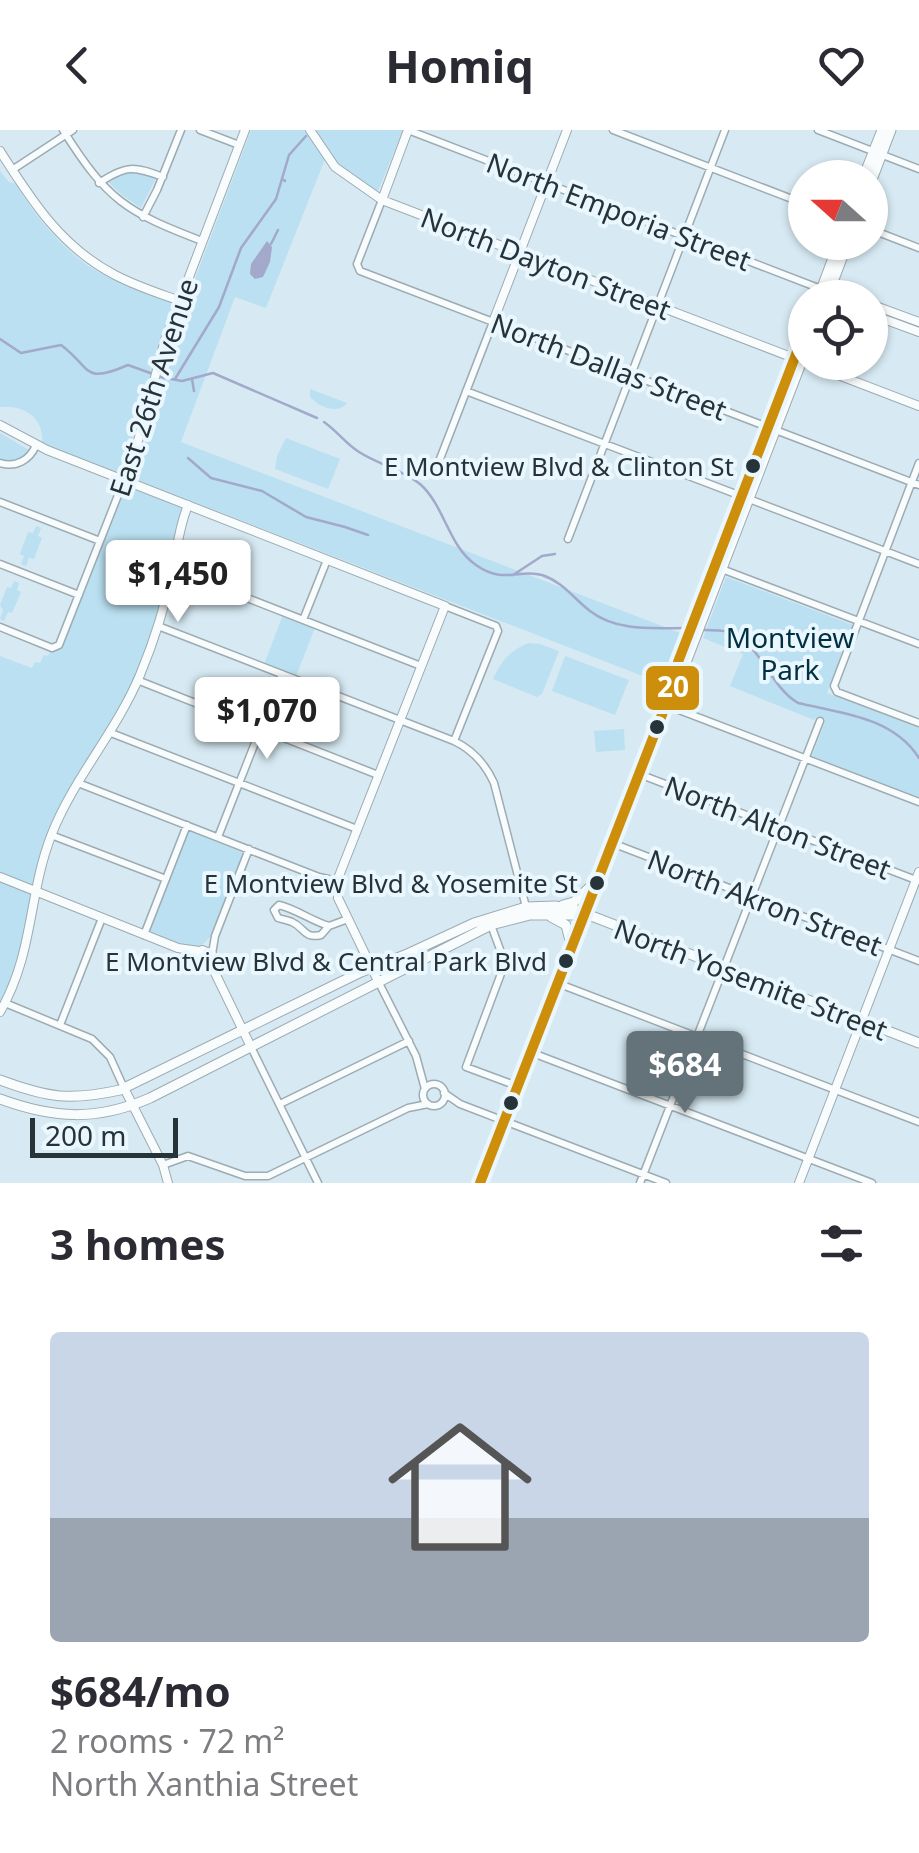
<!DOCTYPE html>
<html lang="en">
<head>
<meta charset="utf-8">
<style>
	body { margin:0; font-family:"Noto Sans",sans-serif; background:#f7f7f7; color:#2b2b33; height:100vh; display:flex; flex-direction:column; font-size:38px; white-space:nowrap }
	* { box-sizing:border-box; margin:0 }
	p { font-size:32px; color:#7c7c81 }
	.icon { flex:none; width:55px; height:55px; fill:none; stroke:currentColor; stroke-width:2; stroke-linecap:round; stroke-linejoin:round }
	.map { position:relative; height:1053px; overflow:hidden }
	.details { display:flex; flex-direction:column; background:#fff; flex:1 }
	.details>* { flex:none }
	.needle { width:65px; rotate:291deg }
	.fabs { position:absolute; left:788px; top:30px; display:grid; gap:20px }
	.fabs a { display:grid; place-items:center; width:100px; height:100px; border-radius:50%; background:#fff; box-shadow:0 2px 8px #0004; font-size:50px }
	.scale { position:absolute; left:30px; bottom:25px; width:148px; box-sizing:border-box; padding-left:10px; border:5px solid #263339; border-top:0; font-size:28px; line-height:35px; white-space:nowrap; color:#263339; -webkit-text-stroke:8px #eaf7fe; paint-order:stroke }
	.price { position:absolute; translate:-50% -85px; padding:0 22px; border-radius:10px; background:#fff; color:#222; font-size:32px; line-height:65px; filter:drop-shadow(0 2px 5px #0008) }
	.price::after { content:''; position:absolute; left:50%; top:60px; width:30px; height:22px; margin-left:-15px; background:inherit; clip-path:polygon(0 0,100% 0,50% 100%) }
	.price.current { background:#64737a; color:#fff }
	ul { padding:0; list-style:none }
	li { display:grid; align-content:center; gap:20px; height:530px; padding:0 50px }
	li span { display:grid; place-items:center; height:310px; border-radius:10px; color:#555 }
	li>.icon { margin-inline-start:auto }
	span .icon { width:180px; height:180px; fill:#fffc; stroke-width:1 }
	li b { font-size:42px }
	h2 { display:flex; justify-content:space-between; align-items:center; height:120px; padding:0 50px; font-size:42px }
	header { display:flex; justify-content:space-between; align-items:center; height:130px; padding:0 50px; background:#fff; font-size:45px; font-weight:700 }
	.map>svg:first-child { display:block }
	.green { fill:#bae0f1 }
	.water { fill:#a2a9ca }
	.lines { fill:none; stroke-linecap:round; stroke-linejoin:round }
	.stream { stroke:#a2a9ca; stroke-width:2.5 }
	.minor-casing { stroke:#9dabb2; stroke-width:9 }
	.tertiary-casing { stroke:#9dabb2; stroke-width:10 }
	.secondary-casing { stroke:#9dabb2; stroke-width:11 }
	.minor { stroke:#f9fcfd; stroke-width:6 }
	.tertiary { stroke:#f9fcfd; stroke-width:8 }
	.secondary { stroke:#f9fcfd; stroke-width:9 }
	.bus-1-casing { stroke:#eaf7fe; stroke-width:18 }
	.bus-1 { stroke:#cd8f0b; stroke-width:10 }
	.bus-dot { fill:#263339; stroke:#eaf7fe; stroke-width:4 }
	.labels { text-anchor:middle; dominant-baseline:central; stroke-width:8; stroke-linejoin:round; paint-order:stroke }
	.bus-label { font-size:26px; fill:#263339; stroke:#eaf7fe; text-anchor:end }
	.street-label { font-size:28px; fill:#263339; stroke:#eaf7fe }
	.park-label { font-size:28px; fill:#003142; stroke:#eaf7fe }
	.line-badge { stroke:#eaf7fe; stroke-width:4 }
	.badge-label { font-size:28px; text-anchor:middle; font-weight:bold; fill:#fff }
</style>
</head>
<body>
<header><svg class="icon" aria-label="back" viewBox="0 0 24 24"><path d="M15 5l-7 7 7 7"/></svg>Homiq<svg class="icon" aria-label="heart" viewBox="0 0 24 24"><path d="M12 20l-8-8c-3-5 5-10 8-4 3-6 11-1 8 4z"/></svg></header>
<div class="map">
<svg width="919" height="1053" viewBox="0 0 919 1053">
	<rect width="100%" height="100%" fill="#d7eaf3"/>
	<path class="green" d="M251,0H403L378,61L344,41L327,24L266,178L235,167L181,312L683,504L663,554L132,348L145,314L169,218Z
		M135,40L156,48L141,78L122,65L107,51L128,41Z
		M0,41L9,52L16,54C38,90 67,126 104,145C126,156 149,163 171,172L173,178C152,232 140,288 121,342L117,345L42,315C45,288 25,275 0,277Z
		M310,259L347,273C338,285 319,277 310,267Z
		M0,303L29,320C21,330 12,333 0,329Z
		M286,308L340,329L328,359L275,339L277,326Z
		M124,350L188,375L174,434L139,546L51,705L30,798L0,882V526L32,538L35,532L40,533L44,525L48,526L52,518L56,517Z
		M36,396L41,398L38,406L42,408L34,429L29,428L26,436L21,434L24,426L20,424L28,402L33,403Z
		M726,447L853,495L827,563L919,598V668L812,626L825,592L815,588L814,590L730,556L743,524L703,508Z
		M14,451L19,453L17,460L21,462L12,483L8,482L4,491L0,489L3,480L0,475L7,457L11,458Z
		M284,482L316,495L295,549L263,537Z
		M529,513L540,514L559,521L542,564L537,567L493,549C501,531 510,520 529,513Z
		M565,526L629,550L615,585L552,561Z
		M624,599L625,620L596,622L594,601Z
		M188,700L244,722L212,805L200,817L185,818L149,802Z"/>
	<path class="water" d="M267,111L272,117L270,132L263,147L255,149L250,144L251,134Z"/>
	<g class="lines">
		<path class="stream" d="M284,50L285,51
			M271,114L278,100
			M0,209L21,223L61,215C92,238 82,255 128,235L153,244
			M160,247L182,251L213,243L317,288
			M175,249L219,177L241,118L276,69L289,25L306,6
			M192,249L194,261
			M324,292C337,301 346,314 359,322C378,334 402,340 420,354C445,376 448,416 476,435C504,455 520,438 542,445C563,452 573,468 590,481C617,502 654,498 686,498
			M188,328L211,348L262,361L306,387L345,397L368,405
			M513,445L542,426L555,424
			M704,500C712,500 721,500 729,502C761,513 769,556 798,573C841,583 893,587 919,628"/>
		<defs>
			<path id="minor" d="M63,0C107,70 126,82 202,111
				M200,0L239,15
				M408,0L821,159
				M613,0L805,74
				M818,0L919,39
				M12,40L73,0
				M99,53C126,35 134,36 163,47
				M382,70L357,134L360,141L919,355
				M143,87L157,60L181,0
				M870,99L919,118
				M466,261L919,434
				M0,333C16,338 30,330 36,315
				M919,333L834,556L837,562L919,593
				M438,334L493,192
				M0,372L100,411
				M568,409L725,0
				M0,434L79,465
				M719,438L919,514
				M173,439L421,536
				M445,476L496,496L498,501L454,611
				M303,490L327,430
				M158,496L454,611C473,620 485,633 494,653L526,777
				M0,497L52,518L59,515L124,350
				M137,550L378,645
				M666,575L919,672
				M111,603L357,699
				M639,644L916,750
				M78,653L319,747L337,751
				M51,705L166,749
				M218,707L282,544
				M612,713L919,831
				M491,795L505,833L466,937L517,956
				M329,796C312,791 296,779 279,775L274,780L278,788C282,789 287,790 292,792C305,798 304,809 321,805L329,796L348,789
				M144,805L187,695
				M212,824L215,806L249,719
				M379,853L416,926L425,959
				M557,853L919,992
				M5,873L92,909L110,927L124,958
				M60,895L102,788
				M251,917L318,1053
				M530,922L872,1053
				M423 965a11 11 0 1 1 22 0a11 11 0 1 1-22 0Z
				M444,963L460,974L666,1053
				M280,974L409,911
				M163,1035L188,1026L245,1046H268L408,978L428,974
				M640,1053L820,591"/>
			<path id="tertiary" d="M310,0L335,37L382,70L919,276
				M0,21C32,71 61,117 115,145C136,156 158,163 180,171
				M382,70L408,0
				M825,159H830L854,168
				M870,174L919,192
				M870,184L919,202
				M493,192L567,0
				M0,295L47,320L445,476L337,751L338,768L379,853
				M124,350L138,311L165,210L245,0
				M0,747L178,818L199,821
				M213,833L206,838L198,837L195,833V825L202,820L212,824L215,843L251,917
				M0,882C34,823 28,766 51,706C73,649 116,602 140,545C154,511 165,477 172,442C177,419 179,397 188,375
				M124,958L163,1035L168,1053
				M799,1053L919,742"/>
			<path id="secondary" d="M863,48L882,0
				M870,55L891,0
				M818,168L839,112
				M827,168L848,112
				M679,541L685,535L805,223
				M563,775L574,772L591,756
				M551,787L566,795L570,811
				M0,950C48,968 70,971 120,960L361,842L405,825L474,793L526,777L555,776L576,780L919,913
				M0,969C54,989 97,991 150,968L491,795L530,785H579
				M480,1053L666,575L679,541L678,532L805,201"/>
		</defs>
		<use href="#minor" class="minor-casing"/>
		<use href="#tertiary" class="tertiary-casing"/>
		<use href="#secondary" class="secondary-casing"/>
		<use href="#minor" class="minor"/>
		<use href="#tertiary" class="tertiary"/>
		<use href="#secondary" class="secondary"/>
		<defs>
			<path id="bus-1" d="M480,1053L679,541L678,532L805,201"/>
		</defs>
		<use href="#bus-1" class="bus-1-casing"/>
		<use href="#bus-1" class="bus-1"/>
	</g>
	<g class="bus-dot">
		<circle cx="753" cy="336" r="9"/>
		<circle cx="657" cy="597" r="9"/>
		<circle cx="597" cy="753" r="9"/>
		<circle cx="566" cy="831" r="9"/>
		<circle cx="511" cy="973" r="9"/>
	</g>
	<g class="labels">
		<g class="bus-label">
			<text x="734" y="336">E Montview Blvd &amp; Clinton St</text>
			<text x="578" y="753">E Montview Blvd &amp; Yosemite St</text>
			<text x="547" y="831">E Montview Blvd &amp; Central Park Blvd</text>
		</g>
		<g class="street-label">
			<text transform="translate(619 81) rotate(21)">North Emporia Street</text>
			<text transform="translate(546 133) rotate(21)">North Dayton Street</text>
			<text transform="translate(609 236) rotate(21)">North Dallas Street</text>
			<text transform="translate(153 257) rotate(-72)">East 26th Avenue</text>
			<text transform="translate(778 697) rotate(21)">North Alton Street</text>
			<text transform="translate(765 772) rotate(21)">North Akron Street</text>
			<text transform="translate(751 849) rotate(21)">North Yosemite Street</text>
		</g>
		<g class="park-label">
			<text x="790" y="507">Montview<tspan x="790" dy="32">Park</tspan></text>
		</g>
	</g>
	<rect class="line-badge" x="644" y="534" width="57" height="48" rx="10" fill="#cd8f0b"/>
	<g class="badge-label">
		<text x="673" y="567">20</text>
	</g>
</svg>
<div class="fabs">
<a><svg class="needle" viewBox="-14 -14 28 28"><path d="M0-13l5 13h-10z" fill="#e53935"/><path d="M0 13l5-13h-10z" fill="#7c7c81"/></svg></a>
<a><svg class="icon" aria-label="locate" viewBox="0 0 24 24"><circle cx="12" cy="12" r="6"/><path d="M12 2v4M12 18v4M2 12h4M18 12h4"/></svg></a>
</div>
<div class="scale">200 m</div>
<b class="price" style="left:178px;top:495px">$1,450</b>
<b class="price" style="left:267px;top:632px">$1,070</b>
<b class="price current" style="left:685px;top:986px">$684</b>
</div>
<section class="details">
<h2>3 homes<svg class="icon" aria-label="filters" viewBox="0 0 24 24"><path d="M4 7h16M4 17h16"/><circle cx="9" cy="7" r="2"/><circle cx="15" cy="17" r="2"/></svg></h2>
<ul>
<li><span style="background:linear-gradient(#c9d6e8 60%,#9aa5b1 0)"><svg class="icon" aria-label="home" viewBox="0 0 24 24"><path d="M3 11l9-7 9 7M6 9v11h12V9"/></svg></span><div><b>$684/mo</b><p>2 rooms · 72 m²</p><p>North Xanthia Street</p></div></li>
</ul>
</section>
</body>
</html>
